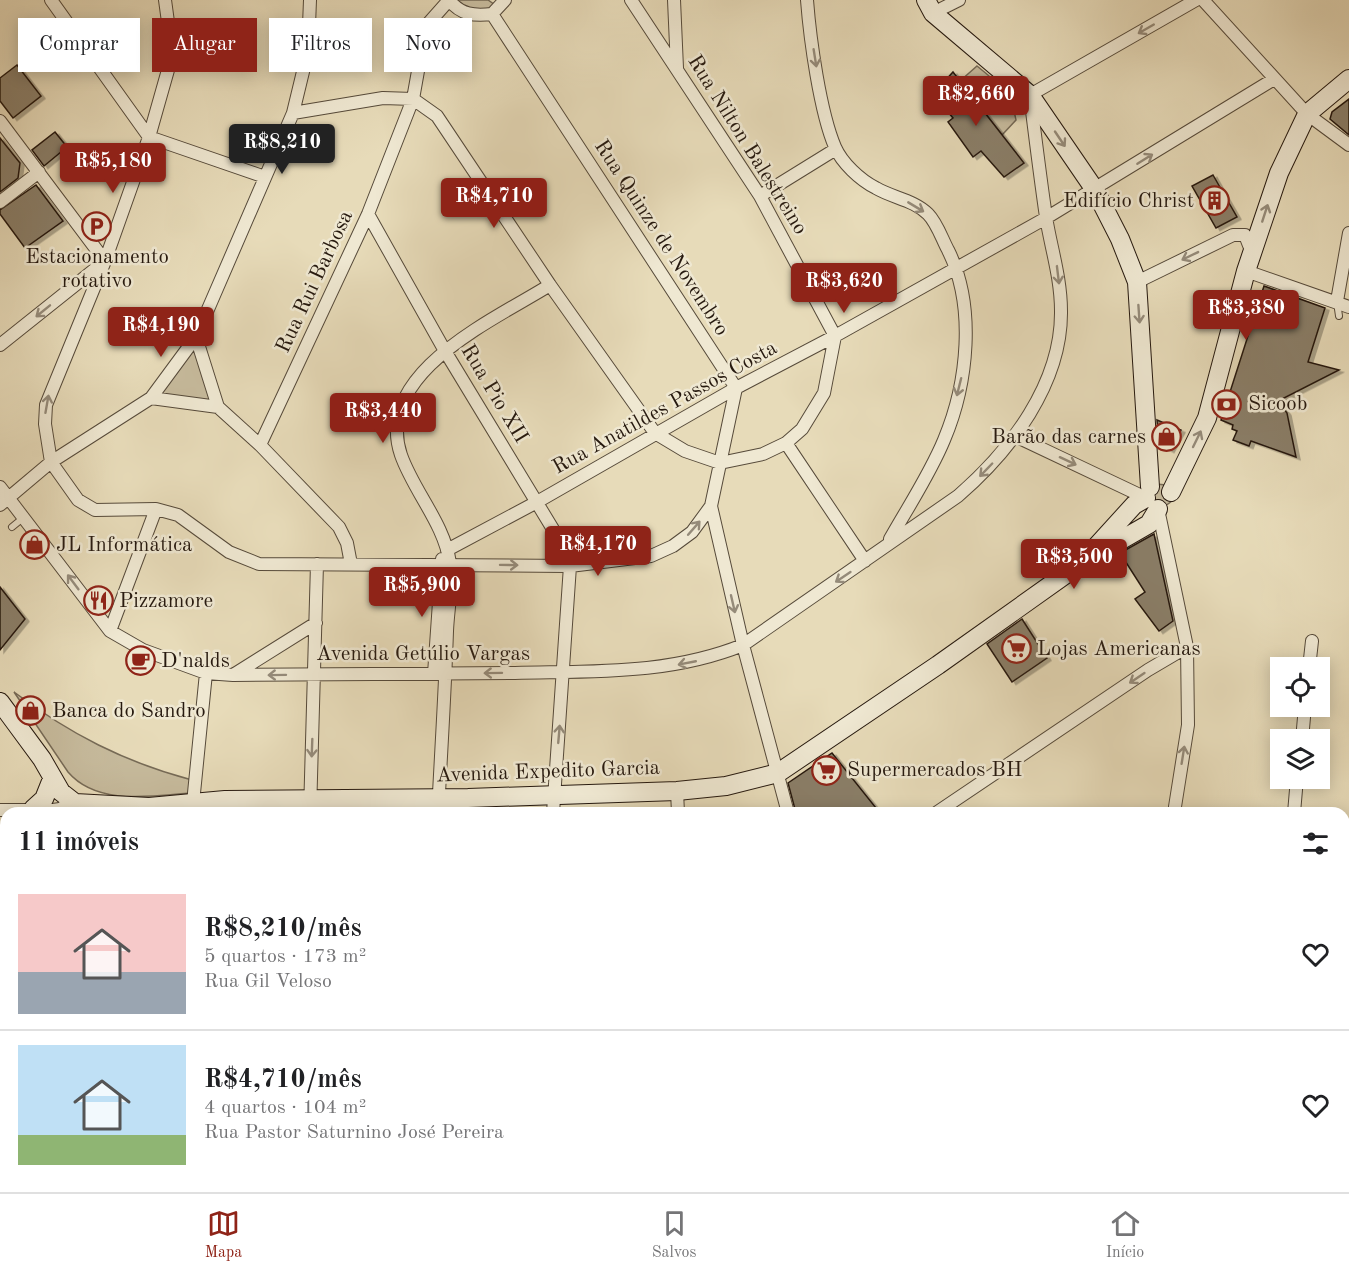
<!DOCTYPE html>
<html lang="pt">
<head>
<meta charset="utf-8">
<style>
	body { margin:0; font-family:"Old Standard TT",serif; background:#f6f6f6; color:#202124; height:100vh; display:flex; flex-direction:column; font-size:22px; white-space:nowrap }
	* { box-sizing:border-box; margin:0 }
	p { font-size:20px; color:#757577 }
	.icon { flex:none; width:33px; height:33px; fill:none; stroke:currentColor; stroke-width:2; stroke-linecap:round; stroke-linejoin:round }
	.map { position:relative; flex:1; overflow:hidden }
	.panel { position:absolute; left:0px; top:807px; width:1350px; height:386px; display:flex; flex-direction:column; background:#fff; border-radius:18px 18px 0 0; box-shadow:0 3px 15px #0003 }
	.panel>* { flex:none }
	.guide { position:absolute; left:18px; top:18px; width:600px; height:54px; display:flex; gap:12px }
	.controls { position:absolute; left:1270px; top:657px; display:grid; gap:12px }
	.controls a { display:grid; place-items:center; width:60px; height:60px; border-radius:0px; background:#fff; box-shadow:0 3px 15px #0003; font-size:30px }
	.price { position:absolute; translate:-50% -51px; padding:0 14px; border-radius:6px; background:#8f2418; color:#fff; font-size:20px; line-height:39px; filter:drop-shadow(0 2px 3px #0008) }
	.price::after { content:''; position:absolute; left:50%; top:36px; width:18px; height:14px; margin-left:-9px; background:inherit; clip-path:polygon(0 0,100% 0,50% 100%) }
	.price.active { background:#222; color:#fff }
	ul { padding:0; list-style:none }
	li { display:flex; align-items:center; gap:18px; height:150px; padding:0 18px }
	li+li { border-top:2px solid #e0e0e0 }
	li span { display:grid; place-items:center; flex:none; width:168px; height:120px; border-radius:0px; color:#555 }
	li>.icon { margin-inline-start:auto }
	span .icon { width:72px; height:72px; fill:#fffc; stroke-width:1 }
	li b { font-size:26px }
	h2 { display:flex; justify-content:space-between; align-items:center; height:72px; padding:0 18px; font-size:26px }
	.chip { padding:0 21px; border-radius:0px; background:#fff; box-shadow:0 3px 15px #0003; font-size:21px; line-height:54px }
	.chip.active { background:#8f2418; color:#fff }
	.tabs { display:flex; justify-content:space-around; align-items:center; height:84px; border-top:2px solid #e0e0e0; background:#fff; font-size:16px; color:#757577 }
	.tabs a { display:grid; justify-items:center; gap:3px }
	.tabs .active { color:#8f2418 }
	.map>svg:first-child { display:block }
	.green { fill:#c6ba9c; stroke:#766a56; stroke-width:1.5 }
	.building { fill:#8a7e67; stroke:#26190f; stroke-width:1.5; filter:url(#shadow) }
	.lines { fill:none; stroke-linecap:round; stroke-linejoin:round }
	.service-casing { stroke:#564a3a; stroke-width:8 }
	.minor-casing { stroke:#564a3a; stroke-width:14 }
	.tertiary-casing { stroke:#564a3a; stroke-width:19 }
	.secondary-casing { stroke:#26190f; stroke-width:20 }
	.service { stroke:#efe8d2; stroke-width:6 }
	.minor { stroke:#efe8d2; stroke-width:12 }
	.tertiary { stroke:#efe8d2; stroke-width:16 }
	.secondary { stroke:#efe8d2; stroke-width:18 }
	.oneway { stroke:#958b7a }
	.labels { text-anchor:middle; dominant-baseline:central; stroke-width:5; stroke-linejoin:round; paint-order:stroke }
	.street-label { font-size:21px; fill:#26190f; stroke:#efe8d2 }
	.poi-label { font-size:21px; fill:#26190f; stroke:#efe8d2; text-anchor:start }
</style>
</head>
<body>
<div class="map">
<svg width="1349" height="1192" viewBox="0 0 1349 1192">
	<defs>
		<filter id="shadow"><feDropShadow dx="4" dy="2.5" stdDeviation="0" flood-color="#0004"/></filter>
	</defs>
	<rect width="100%" height="100%" fill="#e7dbb9"/>
	<filter id="stains"><feTurbulence type="fractalNoise" baseFrequency=".00333" numOctaves="4"/><feColorMatrix values="0 0 0 0 .2 0 0 0 0 .09 0 0 0 0 .02 0 0 0 .5 -.17"/></filter>
	<radialGradient id="worn" r=".72"><stop offset=".6" stop-color="#630" stop-opacity="0"/><stop offset="1" stop-color="#630" stop-opacity=".3"/></radialGradient>
	<path class="green" d="M451,0H488L498,7L483,14Z
		M977,66C997,82 1012,94 1016,120L1002,135L960,81Z
		M196,337L218,407L151,398Z
		M1156,484L1166,485L1172,501L1161,509L1147,494Z
		M14,692C70,734 124,762 192,780L191,793C151,796 97,806 68,772Z"/>
	<path class="building" d="M17,65L41,96L13,118L0,101V78Z
		M953,72L1024,163L1004,177L981,151L973,157L948,122L953,118L933,94Z
		M1349,99V135L1330,119L1332,112Z
		M55,132L67,147L44,166L32,150Z
		M0,138L20,163L18,178L0,192Z
		M1213,175L1237,217L1216,228L1192,186Z
		M36,185L63,221L25,248L0,214V210Z
		M1264,286L1325,308L1308,362L1339,370L1278,401L1287,413L1296,457L1251,441L1249,446L1233,440L1237,431L1232,429L1233,425L1221,420Z
		M1157,420L1181,430L1170,450L1159,444Z
		M1154,534L1173,621L1159,631L1135,599L1145,592L1120,553Z
		M0,587L25,619L0,650Z
		M1022,619L1047,658L1012,682L987,644Z
		M832,753L880,813H796L788,783Z"/>
	<g class="lines">
		<defs>
			<path id="service" d="M1337,302L1339,316
				M12,527L23,518
				M1344,1169L1349,1166
				M559,1186V1192
				M670,1186L671,1192
				M1316,1186L1322,1192
				M776,1192V1186
				M1150,1192L1163,1186"/>
			<path id="minor" d="M51,0L149,137L265,177
				M165,0L171,44L168,70L149,137L105,261L46,405L45,424L51,462L78,500L95,510L156,509L178,515L229,552L259,564L570,566L651,556L673,546L692,532L711,506
				M449,0C461,15 474,16 492,14L505,0
				M674,0L677,68
				M807,0C810,39 820,112 835,147C842,163 860,180 876,188C893,198 914,200 928,214C937,223 942,239 948,250C976,306 968,383 944,440C930,474 908,507 890,539
				M1203,0L1307,114L1349,145
				M933,13L959,0
				M492,14L736,388L711,506L743,645L788,813
				M293,113L383,98L413,99L437,116L550,285L655,433L685,451L720,463L763,454L786,443L802,429L824,393L835,336L760,196L631,0
				M0,121L105,261
				M760,196L836,149
				M0,202L39,172
				M368,214L445,351L568,554L570,566L553,813
				M1246,271L1349,307
				M1137,282L1233,235H1245L1252,253
				M1337,301L1349,233
				M196,337L218,407
				M0,345L104,262
				M151,398L218,407L260,445L339,527L347,543L351,564
				M1015,436L1146,498
				M786,443L865,561
				M260,445L368,214L413,99L426,26L449,0
				M0,487L110,631L143,650L206,673L233,675C327,674 421,674 515,673C592,671 669,675 743,645L958,496C1010,451 1062,384 1061,311C1061,278 1051,248 1046,217C1040,176 1035,135 1030,95L1196,0
				M0,505L51,462L151,398L196,337L293,113L308,51L310,0
				M1158,509L1187,647L1188,725L1174,813
				M447,550L537,502L736,388L835,336L1046,218L1274,79
				M110,631L156,509
				M1309,668L1312,641
				M434,674L442,559
				M233,675L316,623
				M1302,740L1305,706
				M677,791L678,813
				M0,810H53L60,809L71,802
				M192,813L206,673
				M310,813L317,564
				M438,813C441,752 445,692 447,631C448,609 453,584 450,563C444,523 414,492 401,455C373,373 494,320 550,285
				M936,813L1148,670L1187,647
				M1294,813L1297,778
				M1344,881L1349,886
				M0,901L6,909
				M0,972H6
				M1344,1086L1349,1084
				M0,1134L6,1133
				M67,1186V1192
				M398,1186L399,1192
				M483,1186L487,1192
				M1053,1186L1056,1192
				M280,1192L281,1186
				M736,1192V1186
				M951,1192L954,1186"/>
			<path id="tertiary" d="M0,1000L6,995
				M0,1061H6
				M1093,1186L1095,1192"/>
			<path id="secondary" d="M926,0L933,13L1030,95L1095,190L1120,239L1137,282L1150,487
				M1171,492L1207,418L1246,271L1279,173L1307,114L1349,79
				M1094,549L1134,505L1146,498
				M0,702L42,759L61,792L75,803L149,807L225,800L468,798L677,791L726,786L778,773L938,665L1083,562L1149,524L1158,509
				M33,809L44,799L52,779"/>
		</defs>
		<use href="#service" class="service-casing"/>
		<use href="#minor" class="minor-casing"/>
		<use href="#tertiary" class="tertiary-casing"/>
		<use href="#secondary" class="secondary-casing"/>
		<use href="#service" class="service"/>
		<use href="#minor" class="minor"/>
		<use href="#tertiary" class="tertiary"/>
		<use href="#secondary" class="secondary"/>
	</g>
	<defs><path id="oneway-shaft" d="M-6 0H5M1.5-3L5.5 0L1.5 3" fill="none" stroke-width="1.6" stroke-linecap="round" stroke-linejoin="round" transform="scale(1.5)"/></defs>
	<g class="oneway">
		<use href="#oneway-shaft" transform="translate(1146 29) rotate(150)"/>
		<use href="#oneway-shaft" transform="translate(815 58) rotate(81)"/>
		<use href="#oneway-shaft" transform="translate(1060 139) rotate(56)"/>
		<use href="#oneway-shaft" transform="translate(1145 159) rotate(-32)"/>
		<use href="#oneway-shaft" transform="translate(916 207) rotate(31)"/>
		<use href="#oneway-shaft" transform="translate(1265 213) rotate(-72)"/>
		<use href="#oneway-shaft" transform="translate(1190 256) rotate(154)"/>
		<use href="#oneway-shaft" transform="translate(1058 275) rotate(83)"/>
		<use href="#oneway-shaft" transform="translate(43 311) rotate(141)"/>
		<use href="#oneway-shaft" transform="translate(1139 314) rotate(86)"/>
		<use href="#oneway-shaft" transform="translate(959 387) rotate(104)"/>
		<use href="#oneway-shaft" transform="translate(47 404) rotate(-80)"/>
		<use href="#oneway-shaft" transform="translate(1197 439) rotate(-64)"/>
		<use href="#oneway-shaft" transform="translate(1068 461) rotate(25)"/>
		<use href="#oneway-shaft" transform="translate(986 470) rotate(134)"/>
		<use href="#oneway-shaft" transform="translate(694 528) rotate(-49)"/>
		<use href="#oneway-shaft" transform="translate(509 565) rotate(1)"/>
		<use href="#oneway-shaft" transform="translate(843 577) rotate(146)"/>
		<use href="#oneway-shaft" transform="translate(73 582) rotate(-127)"/>
		<use href="#oneway-shaft" transform="translate(733 604) rotate(77)"/>
		<use href="#oneway-shaft" transform="translate(687 663) rotate(169)"/>
		<use href="#oneway-shaft" transform="translate(493 673) rotate(179)"/>
		<use href="#oneway-shaft" transform="translate(277 675) rotate(179)"/>
		<use href="#oneway-shaft" transform="translate(1137 678) rotate(146)"/>
		<use href="#oneway-shaft" transform="translate(559 734) rotate(-85)"/>
		<use href="#oneway-shaft" transform="translate(312 748) rotate(92)"/>
		<use href="#oneway-shaft" transform="translate(1183 755) rotate(-81)"/>
	</g>
	<defs>
		<symbol id="building-ring" viewBox="-11 -11 22 22"><circle r="9.5" fill="#efe8d2" stroke="#8f2418" stroke-width="1.5"/><path d="M-4-6H4V6H1V3H-1V6H-4ZM-2.5-4.3h1.7v1.8h-1.7ZM.8-4.3h1.7v1.8H.8ZM-2.5-1h1.7V.8h-1.7ZM.8-1h1.7V.8H.8Z" fill="#8f2418"/></symbol>
		<symbol id="parking-ring" viewBox="-11 -11 22 22"><circle r="9.5" fill="#efe8d2" stroke="#8f2418" stroke-width="1.5"/><path d="M-3.5-5.5H1a3.5 3.5 0 0 1 0 7H-1V5.5H-3.5ZM-1-3.4V-.6H.8a1.4 1.4 0 0 0 0-2.8Z" fill="#8f2418"/></symbol>
		<symbol id="bank-ring" viewBox="-11 -11 22 22"><circle r="9.5" fill="#efe8d2" stroke="#8f2418" stroke-width="1.5"/><path d="M-6-4H6V4H-6ZM0-2.3a2.3 2.3 0 1 0 0 4.6a2.3 2.3 0 1 0 0-4.6Z" fill="#8f2418"/></symbol>
		<symbol id="shop-ring" viewBox="-11 -11 22 22"><circle r="9.5" fill="#efe8d2" stroke="#8f2418" stroke-width="1.5"/><path d="M-5-2.5h2.3a2.7 3.5 0 0 1 5.4 0H5L5.5 6h-11ZM-1.5-2.5h3a1.5 2.3 0 0 0-3 0Z" fill="#8f2418"/></symbol>
		<symbol id="restaurant-ring" viewBox="-11 -11 22 22"><circle r="9.5" fill="#efe8d2" stroke="#8f2418" stroke-width="1.5"/><path d="M-5-6h1v4h1v-4h1v4h1v-4h1v5L-1.5 .5V6h-2V.5L-5-1ZM5-6V6H3V1.5H1.5Q1.5-4 5-6Z" fill="#8f2418"/></symbol>
		<symbol id="supermarket-ring" viewBox="-11 -11 22 22"><circle r="9.5" fill="#efe8d2" stroke="#8f2418" stroke-width="1.5"/><path d="M-6-5.5h2.5l.6 2H6L4.5 2H-2.5L-4.4-4H-6ZM-1.5 3.2a1.3 1.3 0 1 0 .1 0ZM3 3.2a1.3 1.3 0 1 0 .1 0Z" fill="#8f2418"/></symbol>
		<symbol id="cafe-ring" viewBox="-11 -11 22 22"><circle r="9.5" fill="#efe8d2" stroke="#8f2418" stroke-width="1.5"/><path d="M-5.5-4.5H6V0H3Q3 3.5 0 3.5H-2.5Q-5.5 3.5-5.5 0ZM3-3.2v2h1.7v-2ZM-6 4.5H4V6H-6Z" fill="#8f2418"/></symbol>
	</defs>
	<g fill-rule="evenodd">
		<use href="#building-ring" x="1198" y="184" width="33" height="33"/>
		<use href="#parking-ring" x="80" y="210" width="33" height="33"/>
		<use href="#bank-ring" x="1210" y="388" width="33" height="33"/>
		<use href="#shop-ring" x="1150" y="420" width="33" height="33"/>
		<use href="#shop-ring" x="18" y="528" width="33" height="33"/>
		<use href="#restaurant-ring" x="82" y="584" width="33" height="33"/>
		<use href="#supermarket-ring" x="1000" y="632" width="33" height="33"/>
		<use href="#cafe-ring" x="124" y="644" width="33" height="33"/>
		<use href="#shop-ring" x="14" y="694" width="33" height="33"/>
		<use href="#supermarket-ring" x="810" y="754" width="33" height="33"/>
	</g>
	<g class="labels">
		<g class="street-label">
			<text transform="translate(747 145) rotate(58)">Rua Nilton Balestreino</text>
			<text transform="translate(661 238) rotate(57)">Rua Quinze de Novembro</text>
			<text transform="translate(315 282) rotate(-65)">Rua Rui Barbosa</text>
			<text transform="translate(494 394) rotate(59)">Rua Pio XII</text>
			<text transform="translate(665 408) rotate(-29)">Rua Anatildes Passos Costa</text>
			<text x="423" y="654">Avenida Getúlio Vargas</text>
			<text transform="translate(548 772) rotate(-2)">Avenida Expedito Garcia</text>
		</g>
		<g class="poi-label">
			<text x="1194" y="201" text-anchor="end">Edifício Christ</text>
			<text x="97" y="257" text-anchor="middle">Estacionamento<tspan x="97" dy="24">rotativo</tspan></text>
			<text x="1248" y="404">Sicoob</text>
			<text x="1146" y="437" text-anchor="end">Barão das carnes</text>
			<text x="56" y="545">JL Informática</text>
			<text x="119" y="601">Pizzamore</text>
			<text x="1037" y="649">Lojas Americanas</text>
			<text x="161" y="661">D'nalds</text>
			<text x="52" y="711">Banca do Sandro</text>
			<text x="847" y="770">Supermercados BH</text>
		</g>
	</g>
	<rect width="100%" height="100%" filter="url(#stains)"/>
	<rect width="100%" height="100%" fill="url(#worn)"/>
</svg>
<div class="controls">
<a><svg class="icon" aria-label="locate" viewBox="0 0 24 24"><circle cx="12" cy="12" r="6"/><path d="M12 2v4M12 18v4M2 12h4M18 12h4"/></svg></a>
<a><svg class="icon" aria-label="layers" viewBox="0 0 24 24"><path d="M12 4l9 5-9 5-9-5zM3 14l9 5 9-5"/></svg></a>
</div>
<b class="price" style="left:976px;top:127px">R$2,660</b>
<b class="price active" style="left:282px;top:175px">R$8,210</b>
<b class="price" style="left:113px;top:194px">R$5,180</b>
<b class="price" style="left:494px;top:229px">R$4,710</b>
<b class="price" style="left:844px;top:314px">R$3,620</b>
<b class="price" style="left:1246px;top:341px">R$3,380</b>
<b class="price" style="left:161px;top:358px">R$4,190</b>
<b class="price" style="left:383px;top:444px">R$3,440</b>
<b class="price" style="left:598px;top:577px">R$4,170</b>
<b class="price" style="left:1074px;top:590px">R$3,500</b>
<b class="price" style="left:422px;top:618px">R$5,900</b>
<div class="guide">
<a class="chip">Comprar</a>
<a class="chip active">Alugar</a>
<a class="chip">Filtros</a>
<a class="chip">Novo</a>
</div>
<section class="panel">
<h2>11 imóveis<svg class="icon" aria-label="filters" viewBox="0 0 24 24"><path d="M4 7h16M4 17h16"/><circle cx="9" cy="7" r="2"/><circle cx="15" cy="17" r="2"/></svg></h2>
<ul>
<li><span style="background:linear-gradient(#f6c9c9 65%,#9aa5b1 0)"><svg class="icon" aria-label="home" viewBox="0 0 24 24"><path d="M3 11l9-7 9 7M6 9v11h12V9"/></svg></span><div><b>R$8,210/mês</b><p>5 quartos · 173 m²</p><p>Rua Gil Veloso</p></div><svg class="icon" aria-label="heart" viewBox="0 0 24 24"><path d="M12 20l-8-8c-3-5 5-10 8-4 3-6 11-1 8 4z"/></svg></li>
<li><span style="background:linear-gradient(#bfe0f5 75%,#8fb573 0)"><svg class="icon" aria-label="home" viewBox="0 0 24 24"><path d="M3 11l9-7 9 7M6 9v11h12V9"/></svg></span><div><b>R$4,710/mês</b><p>4 quartos · 104 m²</p><p>Rua Pastor Saturnino José Pereira</p></div><svg class="icon" aria-label="heart" viewBox="0 0 24 24"><path d="M12 20l-8-8c-3-5 5-10 8-4 3-6 11-1 8 4z"/></svg></li>
</ul>
</section>
</div>
<nav class="tabs">
<a class="active"><svg class="icon" aria-label="map" viewBox="0 0 24 24"><path d="M3 6l6-2 6 2 6-2v14l-6 2-6-2-6 2zM9 4v14M15 6v14"/></svg>Mapa</a>
<a><svg class="icon" aria-label="saved" viewBox="0 0 24 24"><path d="M7 4h10v16l-5-4-5 4z"/></svg>Salvos</a>
<a><svg class="icon" aria-label="home" viewBox="0 0 24 24"><path d="M3 11l9-7 9 7M6 9v11h12V9"/></svg>Início</a>
</nav>
</body>
</html>
